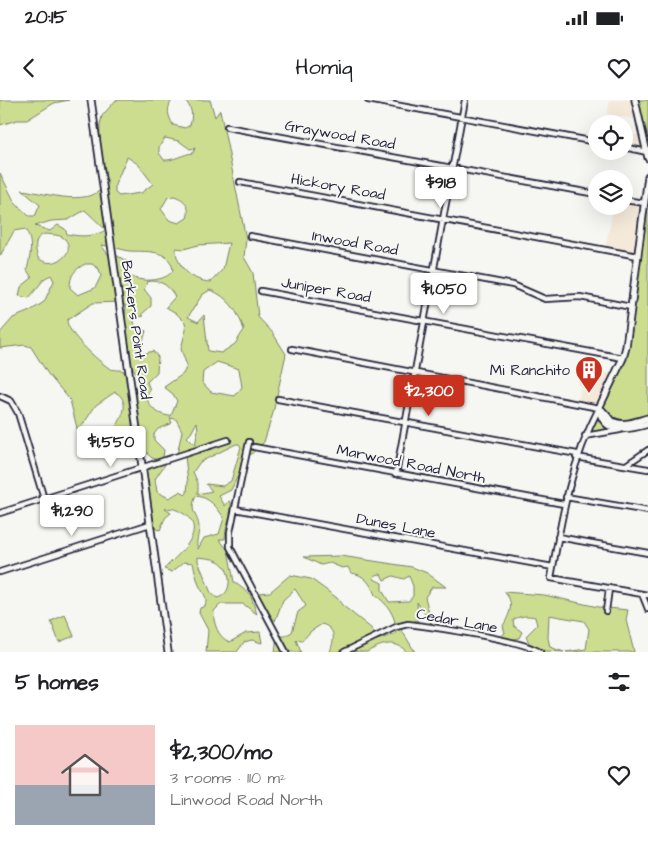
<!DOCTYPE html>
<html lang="en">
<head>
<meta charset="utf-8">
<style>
	body { margin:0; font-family:"Architects Daughter",sans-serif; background:#f6f6f6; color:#202124; height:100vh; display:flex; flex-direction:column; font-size:19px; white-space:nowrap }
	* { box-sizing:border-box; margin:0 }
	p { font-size:16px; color:#757577 }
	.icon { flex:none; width:28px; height:28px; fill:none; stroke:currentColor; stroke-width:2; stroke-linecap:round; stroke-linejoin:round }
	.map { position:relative; height:552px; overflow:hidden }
	.panel { display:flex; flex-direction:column; background:#fff; flex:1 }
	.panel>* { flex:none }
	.fabs { position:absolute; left:588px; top:15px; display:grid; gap:10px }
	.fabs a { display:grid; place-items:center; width:45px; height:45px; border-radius:50%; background:#fff; box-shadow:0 5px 20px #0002; font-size:25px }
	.price { position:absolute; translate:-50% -42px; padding:0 11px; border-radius:5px; background:#fff; color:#222; font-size:16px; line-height:32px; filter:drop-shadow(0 1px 2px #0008) }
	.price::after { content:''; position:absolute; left:50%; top:30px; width:15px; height:11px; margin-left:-8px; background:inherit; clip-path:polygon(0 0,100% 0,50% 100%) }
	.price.on { background:#c8321e; color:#fff }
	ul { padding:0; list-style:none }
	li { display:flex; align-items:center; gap:15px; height:125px; padding:0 15px }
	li+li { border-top:1px solid #e0e0e0 }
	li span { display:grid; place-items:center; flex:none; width:140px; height:100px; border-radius:0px; color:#555 }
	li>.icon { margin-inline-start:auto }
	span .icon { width:60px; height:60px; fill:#fffc; stroke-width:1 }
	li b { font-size:21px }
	h2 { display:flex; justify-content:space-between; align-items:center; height:60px; padding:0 15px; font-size:21px }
	.status { display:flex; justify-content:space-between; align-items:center; height:35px; padding:0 25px; background:#fff; direction:ltr }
	.status svg { height:14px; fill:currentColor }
	header { display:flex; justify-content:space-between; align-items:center; height:65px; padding:0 15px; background:#fff; font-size:22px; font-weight:600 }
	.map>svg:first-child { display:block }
	.built { fill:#f5e9da }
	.green { fill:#cddd90; stroke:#788066; fill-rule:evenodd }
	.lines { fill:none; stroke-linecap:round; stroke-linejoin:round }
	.minor-casing { stroke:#22223b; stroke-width:8 }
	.tertiary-casing { stroke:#22223b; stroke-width:9 }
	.minor { stroke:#f6f6f2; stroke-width:4.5 }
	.tertiary { stroke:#f6f6f2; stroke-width:5.5 }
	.labels { text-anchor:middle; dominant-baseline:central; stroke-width:4; stroke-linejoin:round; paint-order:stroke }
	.street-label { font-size:15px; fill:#22223b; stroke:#f6f6f2 }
	.poi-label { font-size:15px; fill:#22223b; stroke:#f6f6f2; text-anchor:end }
</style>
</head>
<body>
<div class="status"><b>20:15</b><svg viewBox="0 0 49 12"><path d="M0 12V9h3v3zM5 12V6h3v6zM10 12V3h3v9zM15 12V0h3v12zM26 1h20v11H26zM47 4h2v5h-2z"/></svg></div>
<header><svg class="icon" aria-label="back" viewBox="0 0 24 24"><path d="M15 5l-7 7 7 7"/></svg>Homiq<svg class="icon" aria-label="heart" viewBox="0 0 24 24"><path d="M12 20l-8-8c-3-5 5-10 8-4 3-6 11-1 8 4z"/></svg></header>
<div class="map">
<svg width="648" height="552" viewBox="0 0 648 552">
	<rect width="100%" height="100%" fill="#f6f6f2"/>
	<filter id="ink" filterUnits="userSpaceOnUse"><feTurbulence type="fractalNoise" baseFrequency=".02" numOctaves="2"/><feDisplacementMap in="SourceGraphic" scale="10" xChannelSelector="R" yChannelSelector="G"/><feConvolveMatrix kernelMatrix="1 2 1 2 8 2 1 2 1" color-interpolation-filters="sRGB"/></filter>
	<g filter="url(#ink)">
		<path class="built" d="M610,0H635L640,20L607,14Z
			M624,33L644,37L647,52L624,47Z
			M624,100L645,103L638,156L605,149L614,106H624Z
			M580,267L615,275L599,308L578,302L581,286L577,284Z"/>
		<path class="green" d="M0,0H69L54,3L27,20H17L0,25Z
			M116,0H172C166,10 168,15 173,25L185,28L190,25C193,15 192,8 185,0H210L215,17L220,10L246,139L244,157L253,173L258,217L272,232L286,254L273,313L264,342L246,359L231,390L219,396L225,406L229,401L231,402C232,416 225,426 225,439H219L228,450L234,482L250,494L257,514L243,504H221L214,511C212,522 219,539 230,542L246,533L260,532L262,543L252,540L244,542L237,552H206L208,530L199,513L200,508L205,506C208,497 204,495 200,487C197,482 195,470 193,463L184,462L172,472L164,469C175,457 210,431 184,414C178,410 172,407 165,409L171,413L165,418L160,430L156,429C146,414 152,393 140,379L148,377L142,369L166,363L155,379L157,392L169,398L181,391L185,395L187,393L188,382L185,356L177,355L182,331L176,319L170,318L172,323L158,329L154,334V340L164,350L163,357C146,368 140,335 135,323L133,338L121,334L109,335C119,325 134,302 115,292L96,305L78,332L70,300L48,274L31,247L25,245L0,248V233L13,218L30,211L44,202L54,181L51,175L45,178L29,198L19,196L21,187L32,178L27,170C30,157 34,141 25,129L14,131L0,156V73L15,103L29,116H35L40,105L22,90C47,93 93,110 108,81L101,70L99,58L100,25L102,16ZM165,38L179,41L190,49L195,48L193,53C183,54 173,61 164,60L159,53V47ZM127,57L138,64L153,84L141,93L119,96L115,93V85ZM174,96C185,99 191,107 187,118L179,123L169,120L161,109L168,97ZM85,110L106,130C94,137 80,137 67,134L65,129L58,125L50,131L35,126L51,121L68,120ZM45,134C51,135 60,134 65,139C77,153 54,171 38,158C35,149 33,137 45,134ZM229,143L223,169L211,182C193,182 175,166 176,148L184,149L198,145ZM101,145C111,146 119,149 129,151C144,152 170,148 173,170C167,182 138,183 129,175L128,162L116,155V165ZM85,164H92L99,169L101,176L95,188L78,195L70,188C70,175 74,170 85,164ZM150,181C163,181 169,186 175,197L166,207L176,213L185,222L186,229L181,249L187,266L183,274L164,287L173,294L177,301L171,316C158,316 141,303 150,290L147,282L157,272L158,257L153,251L143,254L141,247L146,231L135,226L134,222L137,217L144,216L142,214L151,206V198L144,189L147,182ZM210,190C228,196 239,213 244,230L235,244L221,253L208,251L204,215L198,222L188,217L202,195ZM120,202L126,206C124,226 124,263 141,279L136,292L131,290L124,271C119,269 113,271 109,268C98,261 66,232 67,220L93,203ZM217,262L239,269L242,287L235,296L211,292L202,282L203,272ZM197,322L198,330L195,345L187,337L191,333ZM236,344H239L241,347L231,381L223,386L206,384L212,391L198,394V383L193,372L200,362ZM196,396C209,397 217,407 224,418L219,434L204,438L198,449C195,443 199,435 199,428C199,415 188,413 196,396ZM198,457C204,458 213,458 218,461C231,467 235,494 217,498L211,493L198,461Z
			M635,0H648V58Z
			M648,76V324L585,336L623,258Z
			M341,456L412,467L427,473L446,487H432L425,497L432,525L417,502L418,520L408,523L401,529L415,552H407C394,538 380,545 367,552C361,552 337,552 330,552C334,540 337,529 322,524L311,531L302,541L296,540L301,552H275L277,536H285L292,532L298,512L306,506L295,489L283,500L275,521L262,503L258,493L270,492L290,475L311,479L337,498L342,505L372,529L377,540L395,534L397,530C394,514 388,504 375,495C371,484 364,474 351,473L348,467L342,468L330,463L321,465L304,457ZM381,474L384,480L393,476L404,479L409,476L413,486V496L409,501L389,502L382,490V483L374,479L375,475Z
			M504,492L544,495L598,507L628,510L626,520L634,552H566L586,549L589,529L584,521L549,515L548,538L550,547L564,552L545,551L529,543L526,536L537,525L535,517C528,515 518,516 513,520L514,526L522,532L519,538L508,540L500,537L505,533L503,526C509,515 516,503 504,492Z
			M65,515L74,536L59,542L51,521Z"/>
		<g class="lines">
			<defs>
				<path id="minor" d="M368,0L596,42
					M227,27L596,94
					M624,47L647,52
					M240,82L638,156
					M624,100L645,103
					M250,136L513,185L545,199L580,197L631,207
					M261,191L623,258
					M292,249L599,308C570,365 562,416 551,478L648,495
					M0,296L11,301L18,313L44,399
					M278,299L577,354
					M585,336L620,330
					M249,342L230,432V447L286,552
					M254,347L564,404
					M576,357L648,369
					M626,365L648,350
					M396,374L465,0
					M566,397L648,411
					M235,409L553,467
					M0,413L228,340
					M558,437L648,453
					M0,472L150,424
					M642,494L648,509
					M606,511L609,489
					M344,552L396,527L408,524C433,527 522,540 540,552"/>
				<path id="tertiary" d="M91,0L168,552
					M635,0L648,58
					M599,308L623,258L626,247L648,76
					M599,308C603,335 628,330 648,324
					M599,308C605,311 606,316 611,320C622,328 636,321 648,318"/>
			</defs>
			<use href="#minor" class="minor-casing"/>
			<use href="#tertiary" class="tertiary-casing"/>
			<use href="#minor" class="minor"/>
			<use href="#tertiary" class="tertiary"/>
		</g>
	</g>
	<defs>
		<symbol id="building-pin" viewBox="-11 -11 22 30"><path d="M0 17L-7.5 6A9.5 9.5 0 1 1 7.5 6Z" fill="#c8321e" stroke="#f6f6f2"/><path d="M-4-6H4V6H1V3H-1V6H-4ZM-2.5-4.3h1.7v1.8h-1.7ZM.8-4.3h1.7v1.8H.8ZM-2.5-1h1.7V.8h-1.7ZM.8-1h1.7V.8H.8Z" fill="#fff"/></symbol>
	</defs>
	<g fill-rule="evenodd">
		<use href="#building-pin" x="573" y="254" width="32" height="43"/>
	</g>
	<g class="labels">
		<g class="street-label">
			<text transform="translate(340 35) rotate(10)">Graywood Road</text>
			<text transform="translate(338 87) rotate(10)">Hickory Road</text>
			<text transform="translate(355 143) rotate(10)">Inwood Road</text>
			<text transform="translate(326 190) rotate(10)">Juniper Road</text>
			<text transform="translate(136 230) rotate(82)">Barkers Point Road</text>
			<text transform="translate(411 364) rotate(11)">Marwood Road North</text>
			<text transform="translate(396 426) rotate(11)">Dunes Lane</text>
			<text transform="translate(457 521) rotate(10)">Cedar Lane</text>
		</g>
		<g class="poi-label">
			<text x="570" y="270">Mi Ranchito</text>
		</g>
	</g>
</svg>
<div class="fabs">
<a><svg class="icon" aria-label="locate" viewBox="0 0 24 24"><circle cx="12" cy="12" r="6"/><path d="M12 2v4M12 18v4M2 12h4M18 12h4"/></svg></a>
<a><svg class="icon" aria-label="layers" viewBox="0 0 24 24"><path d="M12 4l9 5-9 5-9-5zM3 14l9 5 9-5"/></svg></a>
</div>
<b class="price" style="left:441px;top:109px">$918</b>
<b class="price" style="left:444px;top:215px">$1,050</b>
<b class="price on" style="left:429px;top:317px">$2,300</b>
<b class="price" style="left:111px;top:368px">$1,550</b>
<b class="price" style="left:72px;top:437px">$1,290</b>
</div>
<section class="panel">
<h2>5 homes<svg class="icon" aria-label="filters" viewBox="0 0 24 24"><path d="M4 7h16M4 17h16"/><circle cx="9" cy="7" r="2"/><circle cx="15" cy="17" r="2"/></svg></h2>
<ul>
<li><span style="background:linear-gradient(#f6c9c9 60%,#9aa5b1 0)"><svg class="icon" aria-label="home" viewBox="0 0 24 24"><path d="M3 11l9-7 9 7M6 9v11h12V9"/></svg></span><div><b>$2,300/mo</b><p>3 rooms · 110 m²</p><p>Linwood Road North</p></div><svg class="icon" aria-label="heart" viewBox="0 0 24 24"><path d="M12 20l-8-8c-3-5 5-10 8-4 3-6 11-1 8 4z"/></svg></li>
</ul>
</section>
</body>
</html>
